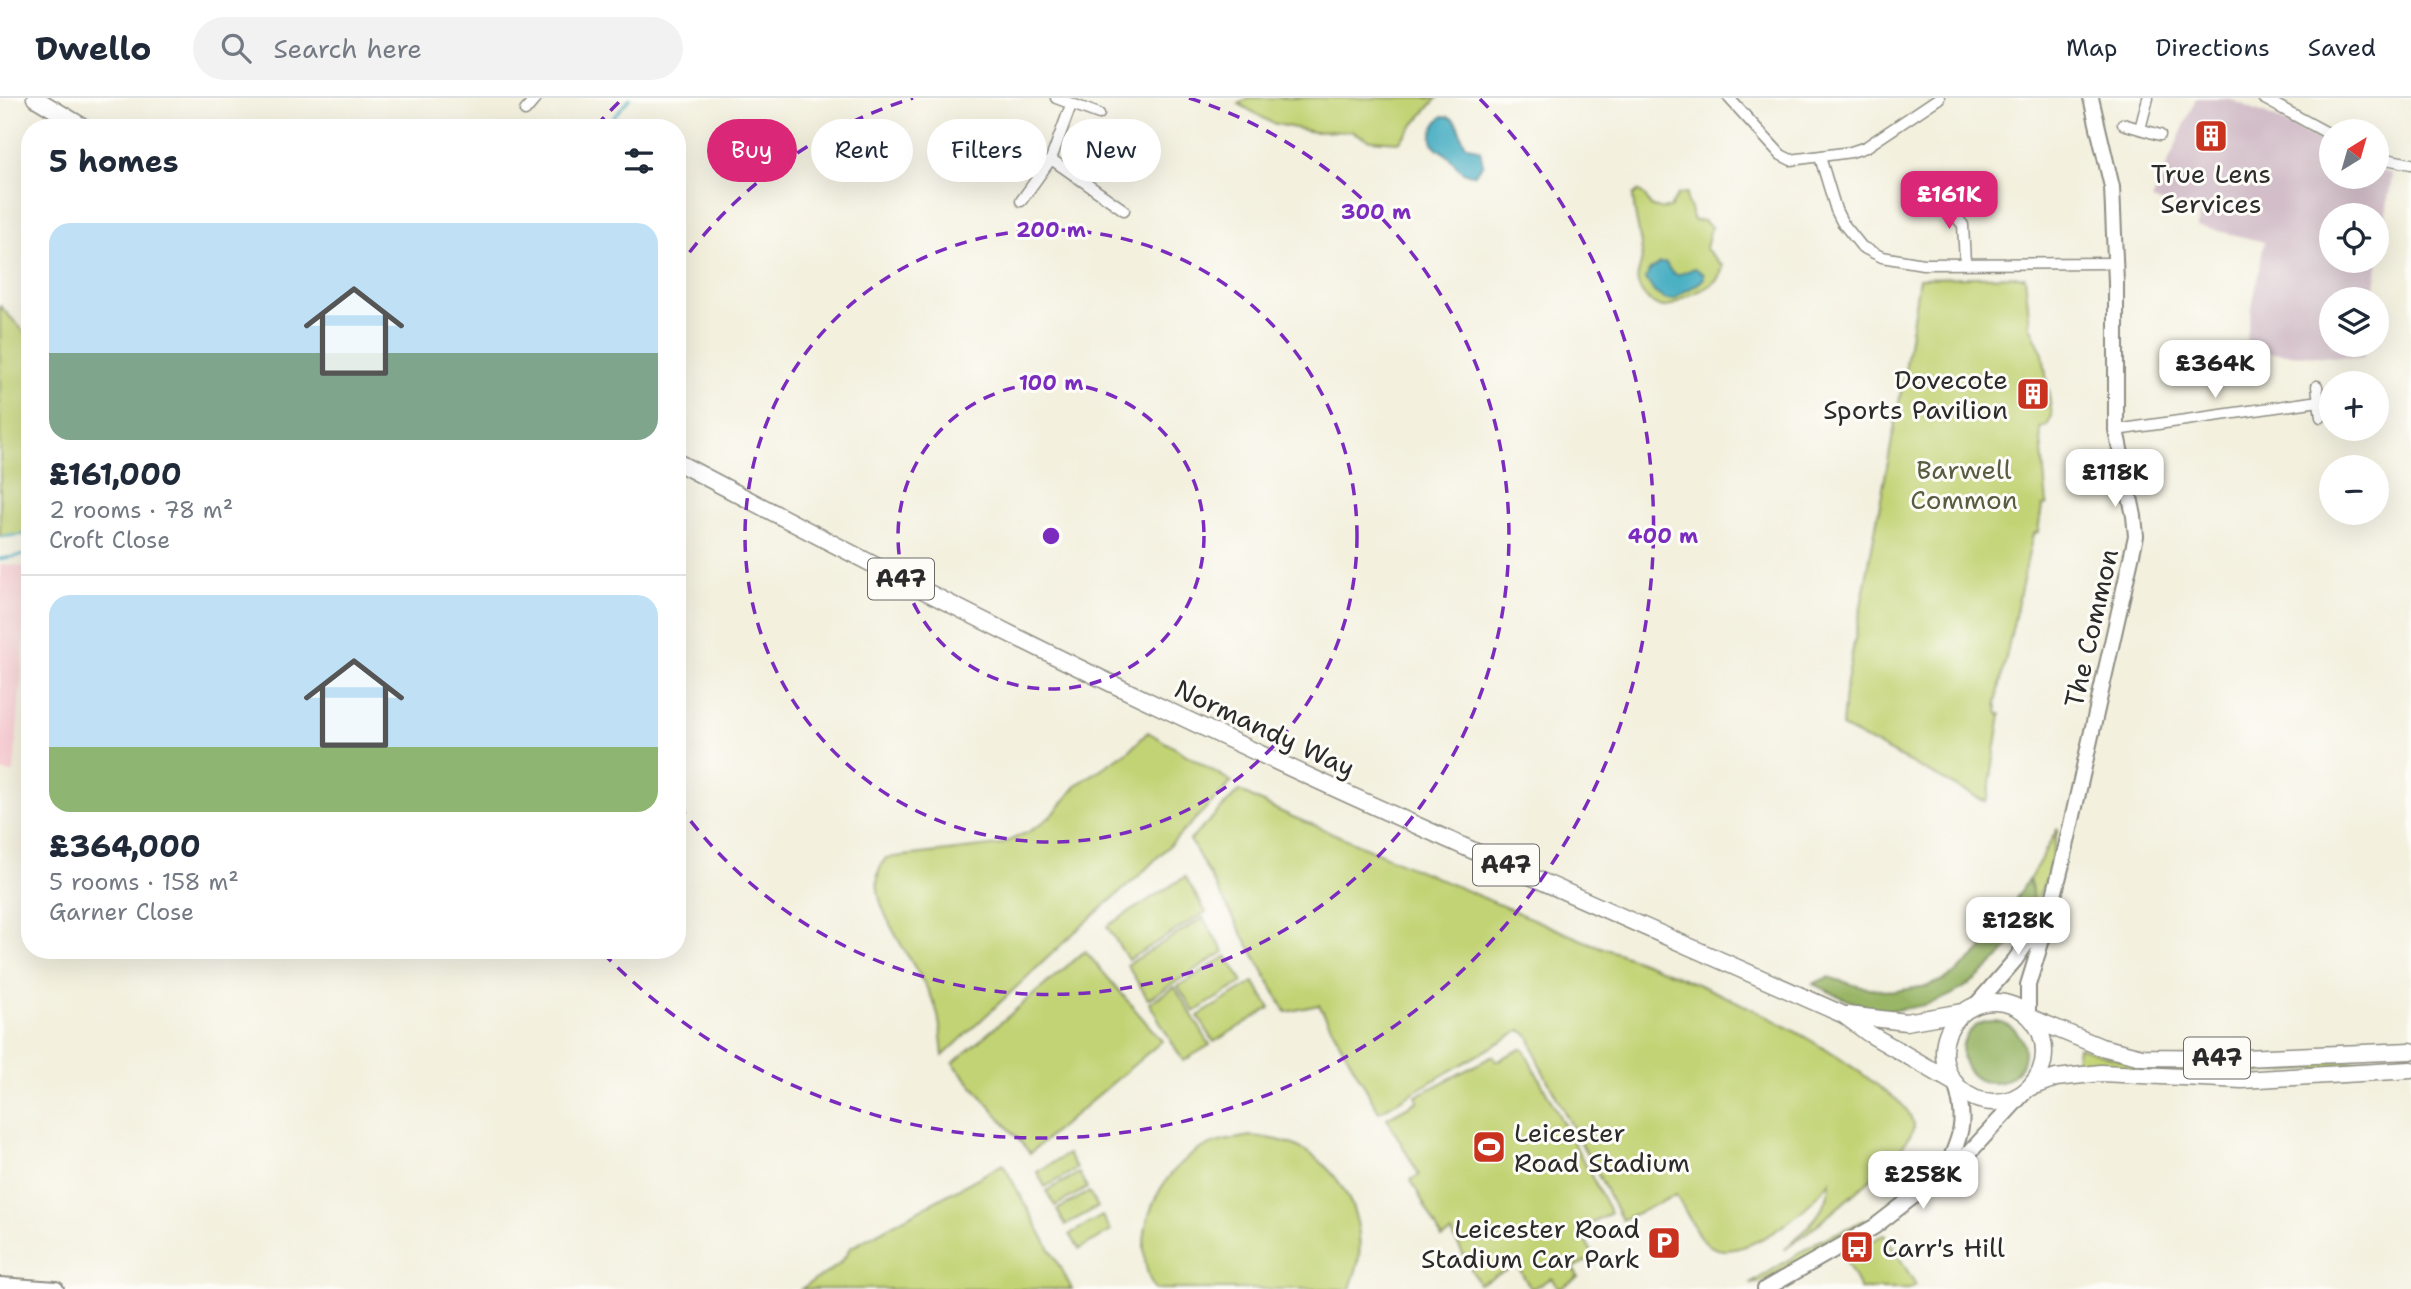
<!DOCTYPE html>
<html lang="en">
<head>
<meta charset="utf-8">
<style>
	body { margin:0; font-family:"Shantell Sans",sans-serif; background:#f2f2f3; color:#1f2937; height:100vh; display:flex; flex-direction:column; font-size:26px; white-space:nowrap }
	* { box-sizing:border-box; margin:0 }
	p { font-size:23px; color:#747a83 }
	.icon { flex:none; width:38px; height:38px; fill:none; stroke:currentColor; stroke-width:2; stroke-linecap:round; stroke-linejoin:round }
	.map { position:relative; flex:1; overflow:hidden }
	.panel { position:absolute; left:21px; top:21px; width:665px; height:840px; display:flex; flex-direction:column; background:#fff; border-radius:28px; box-shadow:0 7px 28px #0002 }
	.panel>* { flex:none }
	.top-card { position:absolute; left:707px; top:21px; width:665px; height:63px; display:flex; gap:14px }
	.needle { width:46px; rotate:37deg }
	.tools { position:absolute; left:2319px; top:21px; display:grid; gap:14px }
	.tools a { display:grid; place-items:center; width:70px; height:70px; border-radius:50%; background:#fff; box-shadow:0 7px 28px #0002; font-size:35px }
	.price { position:absolute; translate:-50% -60px; padding:0 16px; border-radius:14px; background:#fff; color:#222; font-size:23px; line-height:46px; filter:drop-shadow(0 2px 4px #0008) }
	.price::after { content:''; position:absolute; left:50%; top:42px; width:21px; height:16px; margin-left:-10px; background:inherit; clip-path:polygon(0 0,100% 0,50% 100%) }
	.price.active { background:#db2777; color:#fff }
	ul { padding:0; list-style:none }
	li { display:grid; align-content:center; gap:14px; height:371px; padding:0 28px }
	li+li { border-top:2px solid #e0e1e3 }
	li span { display:grid; place-items:center; height:217px; border-radius:21px; color:#555 }
	li>.icon { margin-inline-start:auto }
	span .icon { width:126px; height:126px; fill:#fffc; stroke-width:1 }
	li b { font-size:30px }
	h2 { display:flex; justify-content:space-between; align-items:center; height:84px; padding:0 28px; font-size:30px }
	.tag { padding:0 24px; border-radius:32px; background:#fff; box-shadow:0 7px 28px #0002; font-size:24px; line-height:63px }
	.tag.active { background:#db2777; color:#fff }
	header { display:flex; align-items:center; gap:42px; box-sizing:border-box; height:98px; padding:0 35px; background:#fff; border-bottom:2px solid #e0e1e3 }
	header strong { font-size:33px }
	nav { display:flex; gap:38px; margin-inline-start:auto; font-size:24px }
	.search { width:490px; height:63px; background:#f2f2f3; display:flex; align-items:center; gap:18px; box-sizing:border-box; padding:0 24px; border-radius:38px; color:#747a83; font-size:26px }
	.map>svg:first-child { display:block }
	.built { fill:#f7cfd4 }
	.industrial { fill:#d2bdc8; fill-rule:evenodd }
	.green { fill:#c2d375; stroke:#767f50; stroke-width:2 }
	.forest { fill:#99b566; stroke:#627048; stroke-width:2 }
	.water { fill:#42acc1; stroke:#366c76; stroke-width:2 }
	.lines { fill:none; stroke-linecap:round; stroke-linejoin:round }
	.stream { stroke:#42acc1; stroke-width:2.5 }
	.street-casing { stroke:#8f8e84; stroke-width:13 }
	.secondary-casing { stroke:#8f8e84; stroke-width:18 }
	.primary-casing { stroke:#8f8e84; stroke-width:19 }
	.street { stroke:#fff; stroke-width:10 }
	.secondary { stroke:#fff; stroke-width:14 }
	.primary { stroke:#fff; stroke-width:16 }
	.ring { fill:none; stroke:#7b2cbf; stroke-width:3.5; stroke-dasharray:12 9 }
	.labels { text-anchor:middle; dominant-baseline:central; stroke-width:6; stroke-linejoin:round; paint-order:stroke }
	.shield { fill:#fdfcf7; stroke:#6a6a68; stroke-width:2 }
	.shield-label { font-size:24px; font-weight:bold; fill:#2b2b2b }
	.poi-label { font-size:26px; fill:#2b2b2b; stroke:#fdfcf7; text-anchor:end }
	.park-label { font-size:26px; fill:#585d41; stroke:#fdfcf7 }
	.street-label { font-size:26px; fill:#2b2b2b; stroke:#fdfcf7 }
	.centre { fill:#7b2cbf; stroke:#fdfcf7; stroke-width:3.5 }
	.ring-label { font-size:21px; text-anchor:middle; font-weight:bold; fill:#7b2cbf; stroke:#fdfcf7; stroke-width:6; stroke-linejoin:round; paint-order:stroke }
</style>
</head>
<body>
<header>
<strong>Dwello</strong>
<div class="search"><svg class="icon" aria-label="search" viewBox="0 0 24 24"><circle cx="10" cy="10" r="6"/><path d="M15 15l6 6"/></svg>Search here</div>
<nav><a>Map</a><a>Directions</a><a>Saved</a></nav>
</header>
<div class="map">
<svg width="2411" height="1191" viewBox="0 0 2411 1191">
	<rect width="100%" height="100%" fill="#fdfcf7"/>
	<filter id="ink" filterUnits="userSpaceOnUse"><feTurbulence type="fractalNoise" baseFrequency=".0143" numOctaves="2"/><feDisplacementMap in="SourceGraphic" scale="14" xChannelSelector="R" yChannelSelector="G"/><feConvolveMatrix kernelMatrix="1 2 1 2 8 2 1 2 1" color-interpolation-filters="sRGB"/></filter>
	<filter id="wash" filterUnits="userSpaceOnUse"><feTurbulence type="fractalNoise" baseFrequency=".00686" numOctaves="4" result="noise"/><feDisplacementMap in="SourceGraphic" scale="28" xChannelSelector="R" yChannelSelector="G"/><feGaussianBlur stdDeviation="1.57" result="paint"/><feColorMatrix in="noise" values="0 0 0 0 0 0 0 0 0 0 0 0 0 0 0 0 0 1.4 0 .05"/><feComposite in="paint" operator="in"/></filter>
	<g filter="url(#wash)">
		<rect width="100%" height="100%" fill="#f3f0de"/>
		<path class="built" d="M0,466L30,469L14,675L0,673Z"/>
		<path class="industrial" d="M2196,0H2227L2276,20L2331,49V79H2376L2377,72L2392,76L2373,201H2331V247H2366L2363,261L2244,253L2264,144L2197,128L2200,114L2152,102ZM2331,117H2376V163H2331Z"/>
		<path class="green" d="M1247,0H1437L1399,44L1370,42L1351,33L1313,34L1272,25L1239,6Z
			M1639,93C1656,104 1640,112 1670,110L1678,96L1687,95V103L1694,122L1703,123L1711,129L1706,151L1723,168C1720,188 1698,193 1683,200C1676,204 1672,210 1663,209C1653,207 1643,199 1639,189C1634,180 1642,168 1642,157C1641,137 1634,118 1633,98Z
			M2025,178L2030,228L2043,256L2052,318L2047,328L2040,330L2047,406L2042,408L2038,434L2033,436L1996,605L1998,616H2001L1988,698L1986,704L1842,629L1845,594L1906,267L1919,180Z
			M0,208L30,240V436L0,439Z
			M1148,634L1232,684L1142,775L1076,833L943,958C941,942 941,925 936,910C924,871 853,798 886,760L1000,747L1028,734L1041,726L1055,714L1078,686L1130,652Z
			M1239,693C1264,705 1288,719 1314,727C1403,766 1493,804 1582,842C1602,850 1622,856 1642,864C1724,895 1807,933 1877,987C1890,997 1913,1010 1913,1029C1913,1052 1806,1136 1784,1152C1804,1132 1830,1113 1830,1083C1810,1110 1762,1150 1726,1152C1716,1153 1708,1147 1701,1141L1676,1097L1622,1122L1539,966L1529,938L1521,932L1379,1014L1319,907L1286,914L1190,742Z
			M2058,730L2047,779L2027,825C2030,810 2036,795 2029,782Z
			M1185,779L1206,814L1128,862L1107,828Z
			M1203,820L1224,854L1148,901L1127,867Z
			M1085,853L1162,943L1030,1055L953,965Z
			M1227,858L1243,884L1194,914L1178,888Z
			M1254,884L1270,910L1214,944L1198,918Z
			M1175,889L1210,947L1183,963L1149,905Z
			M2078,949L2121,962L2172,967H2266L2411,960V966L2225,976L2075,968Z
			M1523,950L1611,1115L1580,1132L1594,1158L1574,1170L1578,1179L1559,1191L1552,1180L1531,1191L1517,1167L1479,1186L1452,1135L1442,1140L1411,1082L1419,1077L1387,1020L1418,1003L1416,998L1493,958L1496,963Z
			M1251,1038C1260,1039 1269,1040 1278,1042C1331,1054 1368,1112 1358,1165C1356,1174 1352,1183 1350,1191H1154C1130,1143 1152,1085 1194,1055C1210,1044 1232,1041 1251,1038Z
			M1068,1056L1077,1071L1045,1089L1037,1074Z
			M1003,1066L1072,1191H801C819,1177 840,1173 850,1150Z
			M1079,1075L1087,1090L1055,1108L1046,1093Z
			M1089,1094L1098,1109L1065,1127L1057,1112Z
			M1102,1118L1111,1133L1079,1151L1070,1136Z
			M1865,1122L1866,1124L1763,1184L1750,1186L1817,1144Z
			M1885,1136L1916,1187L1909,1191H1860L1844,1159Z"/>
		<path class="forest" d="M2028,782C2048,819 1988,876 1960,892C1940,904 1917,910 1894,912C1866,914 1838,897 1813,886L1828,879L1861,889L1895,893L1928,888L1943,882L1957,874L1985,849Z
			M1962 954a31 31 0 1 1 62 0a31 31 0 1 1-62 0Z"/>
		<path class="water" d="M1443,18C1462,19 1457,35 1466,47L1480,52L1483,66L1474,77C1461,77 1456,66 1448,58C1444,54 1438,52 1435,48C1427,38 1435,25 1443,18Z
			M1660,165H1666C1674,184 1683,174 1695,170L1704,176V180C1695,191 1683,191 1675,201L1666,202L1654,194L1646,181L1649,173Z"/>
		<g class="lines">
			<path class="stream" d="M604,30L630,0
				M0,439L30,436
				M0,461L30,456"/>
		</g>
	</g>
	<g filter="url(#ink)">
		<g class="lines">
			<defs>
				<path id="street" d="M1056,0L1099,16
					M1729,0L1781,57L1791,62L1851,54L1866,49L1939,0
					M2263,0L2331,37
					M525,13L536,0
					M2123,26L2160,37
					M2140,31L2148,0
					M1820,59L1836,112L1842,124L1862,149L1882,159L1923,166L2115,165
					M2376,59L2411,66
					M1051,61L1124,112
					M1939,99L1963,127L1965,165
					M1021,103L1051,61L1071,7
					M2317,288L2321,319
					M2116,332L2319,303"/>
				<path id="secondary" d="M1976,907L2015,862L2042,822
					M2028,917V887L2047,825L2063,762L2136,438L2134,418L2116,332V184L2112,89L2091,0
					M1947,1069C1961,1037 1967,1023 1956,988
					M0,1187L56,1191
					M1765,1191L1874,1129L1927,1088L1947,1069L1968,1056L2023,996"/>
				<path id="primary" d="M35,0L85,30
					M677,364C840,450 1003,535 1169,613C1392,719 1619,817 1844,917L1868,935L1953,984
					M1944 954a50 50 0 1 1 100 0a50 50 0 1 1-100 0Z
					M1847,917L1906,924L1963,914
					M2031,920L2101,949L2142,959L2244,960L2411,953
					M2031,989L2056,980L2101,975L2242,982L2411,972"/>
			</defs>
			<use href="#street" class="street-casing"/>
			<use href="#secondary" class="secondary-casing"/>
			<use href="#primary" class="primary-casing"/>
			<use href="#street" class="street"/>
			<use href="#secondary" class="secondary"/>
			<use href="#primary" class="primary"/>
		</g>
	</g>
	<g class="ring">
		<circle cx="1051" cy="438" r="153"/>
		<circle cx="1051" cy="438" r="306"/>
		<path d="M677 171A459 459 0 0 1 913 0M1189 0A459 459 0 1 1 677 705"/>
		<path d="M596 28A612 612 0 0 1 622 1M1480 1A612 612 0 1 1 603 855"/>
	</g>
	<defs>
		<symbol id="building-square" viewBox="-11 -11 22 22"><rect x="-9" y="-9" width="18" height="18" rx="4" fill="#c8321e" stroke="#fdfcf7"/><path d="M-4-6H4V6H1V3H-1V6H-4ZM-2.5-4.3h1.7v1.8h-1.7ZM.8-4.3h1.7v1.8H.8ZM-2.5-1h1.7V.8h-1.7ZM.8-1h1.7V.8H.8Z" fill="#fff"/></symbol>
		<symbol id="stadium-square" viewBox="-11 -11 22 22"><rect x="-9" y="-9" width="18" height="18" rx="4" fill="#c8321e" stroke="#fdfcf7"/><path d="M0-5a6.5 5 0 1 0 0 10a6.5 5 0 1 0 0-10ZM-3.5-1.8h7v3.6h-7Z" fill="#fff"/></symbol>
		<symbol id="parking-square" viewBox="-11 -11 22 22"><rect x="-9" y="-9" width="18" height="18" rx="4" fill="#c8321e" stroke="#fdfcf7"/><path d="M-3.5-5.5H1a3.5 3.5 0 0 1 0 7H-1V5.5H-3.5ZM-1-3.4V-.6H.8a1.4 1.4 0 0 0 0-2.8Z" fill="#fff"/></symbol>
		<symbol id="bus-square" viewBox="-11 -11 22 22"><rect x="-9" y="-9" width="18" height="18" rx="4" fill="#c8321e" stroke="#fdfcf7"/><path d="M-5-6H5V4H4V6H2V4H-2V6H-4V4H-5ZM-3.5-4V0h7V-4ZM-3.5 1.2v1.5H-2V1.2ZM2 1.2v1.5H3.5V1.2Z" fill="#fff"/></symbol>
	</defs>
	<g fill-rule="evenodd">
		<use href="#building-square" x="2192" y="19" width="38" height="38"/>
		<use href="#building-square" x="2014" y="277" width="38" height="38"/>
		<use href="#stadium-square" x="1470" y="1030" width="38" height="38"/>
		<use href="#parking-square" x="1645" y="1126" width="38" height="38"/>
		<use href="#bus-square" x="1838" y="1130" width="38" height="38"/>
	</g>
	<g class="labels">
		<g class="shield">
			<rect x="868" y="460.5" width="66" height="41" rx="5"/>
			<rect x="1473" y="746.5" width="66" height="41" rx="5"/>
			<rect x="2184" y="939.5" width="66" height="41" rx="5"/>
		</g>
		<g class="shield-label">
			<text x="901" y="481">A47</text>
			<text x="1506" y="767">A47</text>
			<text x="2217" y="960">A47</text>
		</g>
		<g class="poi-label">
			<text x="2211" y="75" text-anchor="middle">True Lens<tspan x="2211" dy="30">Services</tspan></text>
			<text x="2008" y="281">Dovecote<tspan x="2008" dy="30">Sports Pavilion</tspan></text>
			<text x="1514" y="1034" text-anchor="start">Leicester<tspan x="1514" dy="30">Road Stadium</tspan></text>
			<text x="1640" y="1130">Leicester Road<tspan x="1640" dy="30">Stadium Car Park</tspan></text>
			<text x="1882" y="1149" text-anchor="start">Carr's Hill</text>
		</g>
		<g class="park-label">
			<text x="1964" y="371">Barwell<tspan x="1964" dy="30">Common</tspan></text>
		</g>
		<g class="street-label">
			<text transform="translate(2091 530) rotate(-77)">The Common</text>
			<text transform="translate(1265 630) rotate(25)">Normandy Way</text>
		</g>
	</g>
	<circle cx="1051" cy="438" r="10" class="centre"/>
	<g class="ring-label">
		<text x="1376" y="121">300 m</text>
		<text x="1051" y="139">200 m</text>
		<text x="1051" y="292">100 m</text>
		<text x="1663" y="445">400 m</text>
	</g>
</svg>
<div class="tools">
<a><svg class="needle" viewBox="-14 -14 28 28"><path d="M0-13l5 13h-10z" fill="#e53935"/><path d="M0 13l5-13h-10z" fill="#747a83"/></svg></a>
<a><svg class="icon" aria-label="locate" viewBox="0 0 24 24"><circle cx="12" cy="12" r="6"/><path d="M12 2v4M12 18v4M2 12h4M18 12h4"/></svg></a>
<a><svg class="icon" aria-label="layers" viewBox="0 0 24 24"><path d="M12 4l9 5-9 5-9-5zM3 14l9 5 9-5"/></svg></a>
<a>+</a>
<a>−</a>
</div>
<b class="price active" style="left:1949px;top:133px">£161K</b>
<b class="price" style="left:2215px;top:302px">£364K</b>
<b class="price" style="left:2115px;top:411px">£118K</b>
<b class="price" style="left:2018px;top:859px">£128K</b>
<b class="price" style="left:1923px;top:1113px">£258K</b>
<div class="top-card">
<a class="tag active">Buy</a>
<a class="tag">Rent</a>
<a class="tag">Filters</a>
<a class="tag">New</a>
</div>
<section class="panel">
<h2>5 homes<svg class="icon" aria-label="filters" viewBox="0 0 24 24"><path d="M4 7h16M4 17h16"/><circle cx="9" cy="7" r="2"/><circle cx="15" cy="17" r="2"/></svg></h2>
<ul>
<li><span style="background:linear-gradient(#bfe0f5 60%,#7fa58c 0)"><svg class="icon" aria-label="home" viewBox="0 0 24 24"><path d="M3 11l9-7 9 7M6 9v11h12V9"/></svg></span><div><b>£161,000</b><p>2 rooms · 78 m²</p><p>Croft Close</p></div></li>
<li><span style="background:linear-gradient(#bfe0f5 70%,#8fb573 0)"><svg class="icon" aria-label="home" viewBox="0 0 24 24"><path d="M3 11l9-7 9 7M6 9v11h12V9"/></svg></span><div><b>£364,000</b><p>5 rooms · 158 m²</p><p>Garner Close</p></div></li>
</ul>
</section>
</div>
</body>
</html>
